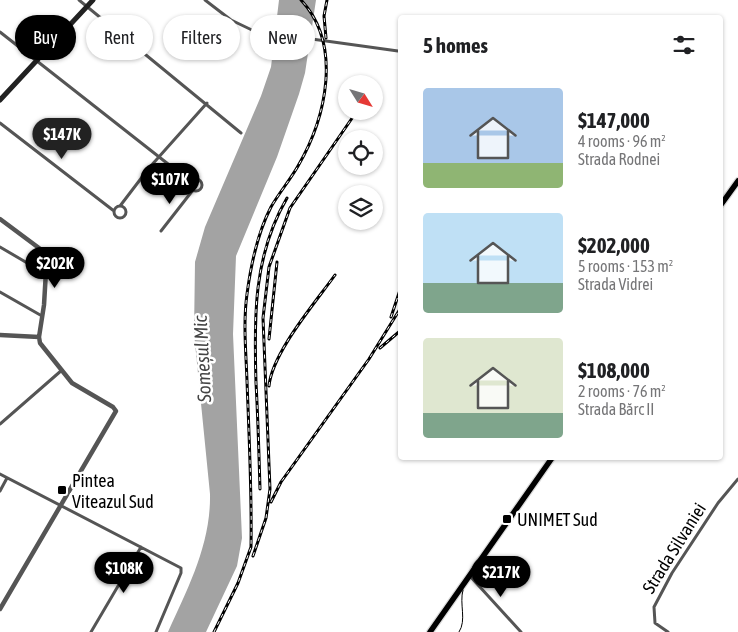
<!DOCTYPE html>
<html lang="en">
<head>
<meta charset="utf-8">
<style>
	body { margin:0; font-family:"Asap Condensed",sans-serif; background:#f6f6f6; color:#202124; height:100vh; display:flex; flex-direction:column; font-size:19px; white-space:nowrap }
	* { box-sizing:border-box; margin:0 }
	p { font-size:16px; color:#757577 }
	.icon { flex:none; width:28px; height:28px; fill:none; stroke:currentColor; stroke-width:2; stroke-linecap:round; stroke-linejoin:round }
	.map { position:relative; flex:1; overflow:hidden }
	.side { position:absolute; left:398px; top:15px; width:325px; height:445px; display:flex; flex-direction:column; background:#fff; border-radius:5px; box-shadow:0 1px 4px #0004 }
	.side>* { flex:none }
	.hud { position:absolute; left:15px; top:15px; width:308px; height:45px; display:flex; gap:10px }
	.needle { width:32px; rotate:127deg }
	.fabs { position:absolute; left:338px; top:75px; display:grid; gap:10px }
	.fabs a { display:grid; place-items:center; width:45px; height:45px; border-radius:50%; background:#fff; box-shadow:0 1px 4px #0004; font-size:25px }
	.price { position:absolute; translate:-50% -42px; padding:0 11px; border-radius:18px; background:#000; color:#fff; font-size:16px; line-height:32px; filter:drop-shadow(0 1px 2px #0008) }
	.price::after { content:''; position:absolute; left:50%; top:30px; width:15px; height:11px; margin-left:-8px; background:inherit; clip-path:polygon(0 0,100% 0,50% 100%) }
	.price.selected { background:#222; color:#fff }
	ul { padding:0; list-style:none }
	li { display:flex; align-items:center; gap:15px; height:125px; padding:0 25px }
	li span { display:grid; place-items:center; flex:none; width:140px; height:100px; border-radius:5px; color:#555 }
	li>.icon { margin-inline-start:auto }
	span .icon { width:60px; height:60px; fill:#fffc; stroke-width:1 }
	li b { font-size:21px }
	h2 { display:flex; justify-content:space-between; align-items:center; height:60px; padding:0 25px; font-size:21px }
	.chip { padding:0 18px; border-radius:22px; background:#fff; box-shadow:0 1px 4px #0004; font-size:18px; line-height:45px }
	.chip.selected { background:#000; color:#fff }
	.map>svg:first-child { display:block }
	.water { fill:#a3a3a3 }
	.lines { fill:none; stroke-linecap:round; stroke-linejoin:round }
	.primary-casing { stroke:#dbdbdb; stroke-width:8 }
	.minor { stroke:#555; stroke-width:3 }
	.tertiary { stroke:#555; stroke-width:4.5 }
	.secondary { stroke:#222; stroke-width:5 }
	.primary { stroke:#000; stroke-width:5.5 }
	.tram { stroke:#000; stroke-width:1 }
	.rail-casing { stroke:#000; stroke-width:3 }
	.rail { stroke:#fff; stroke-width:1; stroke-dasharray:4; stroke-linecap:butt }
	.poi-dot { fill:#000; stroke:#fff; stroke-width:2 }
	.labels { text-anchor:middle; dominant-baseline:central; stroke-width:5; stroke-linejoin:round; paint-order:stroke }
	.poi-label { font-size:18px; fill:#000; stroke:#fff; text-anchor:start }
	.street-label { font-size:18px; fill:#000; stroke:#fff }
	.water-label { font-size:19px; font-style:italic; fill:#444; stroke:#fff }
</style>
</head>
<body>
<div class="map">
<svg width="738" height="632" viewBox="0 0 738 632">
	<rect width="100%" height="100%" fill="#fff"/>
	<path class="water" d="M279,0H316L305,73L299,94L277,157L236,256L233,334L242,538L237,566L206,632H168C188,588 211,544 210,494L194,333L195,262L205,227L261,96L271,67Z"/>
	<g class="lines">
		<defs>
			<path id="primary" d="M720,206L738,181
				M430,632L552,458"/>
		</defs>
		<use href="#primary" class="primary-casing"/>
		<path class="minor" d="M79,0L241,133
			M205,0L231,20L254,31L398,51
			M0,32L191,182
			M0,123L114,211
			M190 185a6 6 0 1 1 12 0a6 6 0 1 1-12 0Z
			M114 212a6 6 0 1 1 12 0a6 6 0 1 1-12 0Z
			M120,206L149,168L207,103
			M161,231L193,190
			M0,247L46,274
			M0,292L42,316
			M0,424L62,370
			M0,474L181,568V573L156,632
			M0,491L7,478
			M469,575L521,632
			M91,632L141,547
			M668,632L655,623L654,607L672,573L718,503L738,479"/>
		<path class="tertiary" d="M0,219L47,254L44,305L39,337
			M0,335L39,337
			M0,609L116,411L113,407L72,383L40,343L39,337"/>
		<path class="secondary" d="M0,100L93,0"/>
		<use href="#primary" class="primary"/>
		<path class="tram" d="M720,209L738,184
			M432,632L553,458
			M459,632C467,620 459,604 463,590"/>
		<defs>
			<path id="rail" d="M326,38L324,16L327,0
				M391,317L400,290
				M269,339L277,262
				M380,348L400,331
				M269,386C272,353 315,303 335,275
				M260,489C259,454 258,418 256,383C254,318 253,256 287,198
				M271,502L281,482L369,359L400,309
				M253,556L266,518L270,489L263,318L269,267L290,208L357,111
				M214,632L238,583L251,547C252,492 249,436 247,381C246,352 243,323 247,294C251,264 257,234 271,207C279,193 290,180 298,166C326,118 343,45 301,0"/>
		</defs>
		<use href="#rail" class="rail-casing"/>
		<use href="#rail" class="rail"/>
	</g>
	<g class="poi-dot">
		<rect x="57" y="485" width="10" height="10" rx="2.5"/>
		<rect x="502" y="514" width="10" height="10" rx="2.5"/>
	</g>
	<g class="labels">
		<g class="poi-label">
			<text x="72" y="480">Pintea<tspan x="72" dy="21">Viteazul Sud</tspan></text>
			<text x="517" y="519">UNIMET Sud</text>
		</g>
		<g class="street-label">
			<text transform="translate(674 548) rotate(-58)">Strada Silvaniei</text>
		</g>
		<g class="water-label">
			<text transform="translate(202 359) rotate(-93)">Someșul Mic</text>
		</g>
	</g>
</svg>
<div class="fabs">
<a><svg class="needle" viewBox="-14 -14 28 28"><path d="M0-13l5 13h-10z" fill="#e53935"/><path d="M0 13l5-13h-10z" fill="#757577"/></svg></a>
<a><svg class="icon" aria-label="locate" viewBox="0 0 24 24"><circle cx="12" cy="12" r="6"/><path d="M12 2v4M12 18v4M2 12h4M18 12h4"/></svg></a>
<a><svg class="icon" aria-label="layers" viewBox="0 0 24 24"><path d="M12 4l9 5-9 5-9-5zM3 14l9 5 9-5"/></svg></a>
</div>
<b class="price selected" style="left:62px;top:160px">$147K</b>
<b class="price" style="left:170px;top:205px">$107K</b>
<b class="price" style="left:55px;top:289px">$202K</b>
<b class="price" style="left:124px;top:594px">$108K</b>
<b class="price" style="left:501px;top:598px">$217K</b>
<div class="hud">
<a class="chip selected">Buy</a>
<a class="chip">Rent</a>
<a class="chip">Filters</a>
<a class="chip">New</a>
</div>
<section class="side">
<h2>5 homes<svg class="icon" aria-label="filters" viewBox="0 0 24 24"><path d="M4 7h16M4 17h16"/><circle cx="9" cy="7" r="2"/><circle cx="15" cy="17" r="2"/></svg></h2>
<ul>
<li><span style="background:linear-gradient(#a9c7e8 75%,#8fb573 0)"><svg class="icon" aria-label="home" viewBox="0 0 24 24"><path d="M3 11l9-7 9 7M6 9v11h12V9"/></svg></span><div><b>$147,000</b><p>4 rooms · 96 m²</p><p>Strada Rodnei</p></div></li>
<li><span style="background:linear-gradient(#bfe0f5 70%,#7fa58c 0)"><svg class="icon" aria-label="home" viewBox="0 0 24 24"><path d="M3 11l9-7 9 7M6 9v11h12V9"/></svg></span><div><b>$202,000</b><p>5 rooms · 153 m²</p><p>Strada Vidrei</p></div></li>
<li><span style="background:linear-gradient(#dfe7d0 75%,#7fa58c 0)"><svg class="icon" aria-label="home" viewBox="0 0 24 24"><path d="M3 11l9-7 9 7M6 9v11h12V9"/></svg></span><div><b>$108,000</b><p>2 rooms · 76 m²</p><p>Strada Bărc II</p></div></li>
</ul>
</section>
</div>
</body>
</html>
